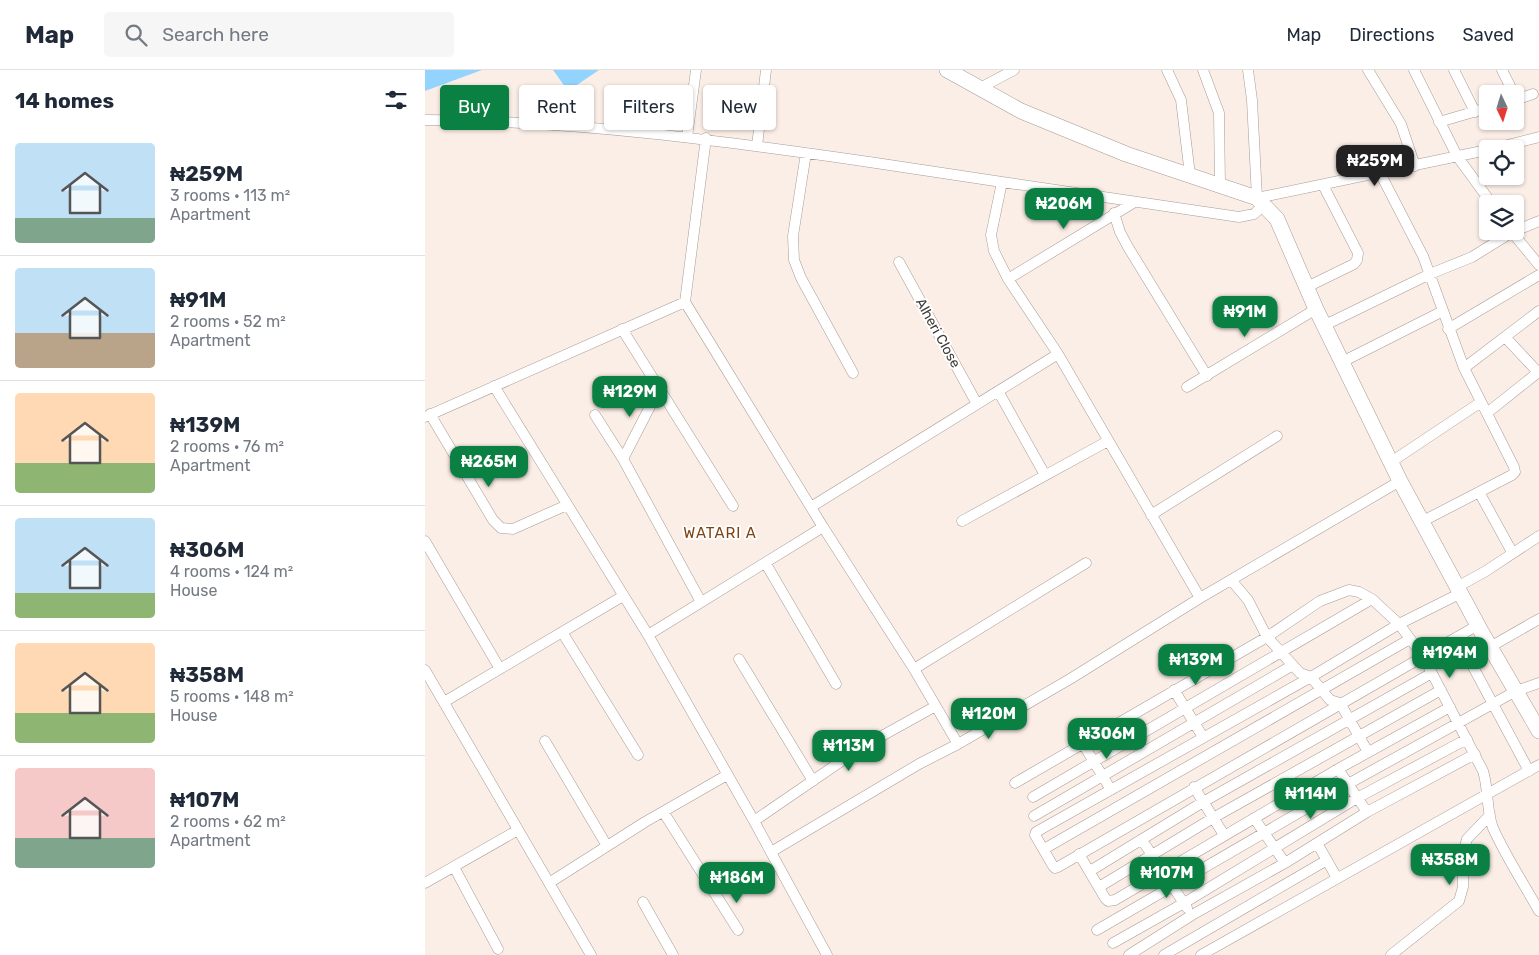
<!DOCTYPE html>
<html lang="en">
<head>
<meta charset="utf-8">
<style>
	body { margin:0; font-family:Rubik,sans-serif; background:#f6f6f7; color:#1f2937; height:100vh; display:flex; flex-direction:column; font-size:19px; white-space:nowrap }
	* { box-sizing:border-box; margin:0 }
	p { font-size:16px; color:#747a83 }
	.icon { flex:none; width:28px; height:28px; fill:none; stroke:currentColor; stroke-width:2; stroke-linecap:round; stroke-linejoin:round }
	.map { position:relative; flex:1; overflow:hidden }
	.drawer { display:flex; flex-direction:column; background:#fff; width:425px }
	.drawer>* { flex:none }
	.banner { position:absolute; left:15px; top:15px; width:475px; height:45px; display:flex; gap:10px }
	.needle { width:32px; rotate:176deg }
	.buttons { position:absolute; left:1054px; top:15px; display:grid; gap:10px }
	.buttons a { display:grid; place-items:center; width:45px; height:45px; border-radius:5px; background:#fff; box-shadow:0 1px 4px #0004; font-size:25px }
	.price { position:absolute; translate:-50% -42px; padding:0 11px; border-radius:10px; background:#0b8043; color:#fff; font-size:16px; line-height:32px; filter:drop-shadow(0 1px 2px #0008) }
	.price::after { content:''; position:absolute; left:50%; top:30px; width:15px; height:11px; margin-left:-8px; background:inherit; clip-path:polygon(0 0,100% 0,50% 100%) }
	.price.current { background:#222; color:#fff }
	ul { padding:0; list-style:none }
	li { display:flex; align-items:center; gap:15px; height:125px; padding:0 15px }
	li+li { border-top:1px solid #e0e1e3 }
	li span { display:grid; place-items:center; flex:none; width:140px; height:100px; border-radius:5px; color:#555 }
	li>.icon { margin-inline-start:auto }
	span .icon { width:60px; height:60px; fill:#fffc; stroke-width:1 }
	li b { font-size:21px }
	h2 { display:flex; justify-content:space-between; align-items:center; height:60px; padding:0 15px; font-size:21px }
	.chip { padding:0 18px; border-radius:5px; background:#fff; box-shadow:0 1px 4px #0004; font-size:18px; line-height:45px }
	.chip.current { background:#0b8043; color:#fff }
	header { display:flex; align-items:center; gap:30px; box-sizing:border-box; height:70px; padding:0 25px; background:#fff; border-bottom:1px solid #e0e1e3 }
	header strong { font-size:24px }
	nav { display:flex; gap:28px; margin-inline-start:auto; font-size:18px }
	.search { width:350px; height:45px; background:#f6f6f7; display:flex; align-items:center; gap:12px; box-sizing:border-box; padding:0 18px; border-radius:5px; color:#747a83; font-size:19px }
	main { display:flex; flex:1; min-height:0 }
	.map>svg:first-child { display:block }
	.water { fill:#93d4fe }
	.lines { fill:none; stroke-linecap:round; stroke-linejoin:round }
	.street-casing { stroke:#a79b95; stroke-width:11 }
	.secondary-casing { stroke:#a79b95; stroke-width:16 }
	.street { stroke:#fff; stroke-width:10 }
	.secondary { stroke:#fff; stroke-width:15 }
	.labels { text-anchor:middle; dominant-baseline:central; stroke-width:4; stroke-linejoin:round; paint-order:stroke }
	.street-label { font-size:14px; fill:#413c39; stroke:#fff }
	.neighbourhood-label { font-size:15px; letter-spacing:1px; fill:#7f4414; stroke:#fff }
</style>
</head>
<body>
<header>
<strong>Map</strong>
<div class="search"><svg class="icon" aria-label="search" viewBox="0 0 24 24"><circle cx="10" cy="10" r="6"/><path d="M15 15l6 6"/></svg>Search here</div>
<nav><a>Map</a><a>Directions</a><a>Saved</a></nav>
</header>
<main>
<section class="drawer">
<h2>14 homes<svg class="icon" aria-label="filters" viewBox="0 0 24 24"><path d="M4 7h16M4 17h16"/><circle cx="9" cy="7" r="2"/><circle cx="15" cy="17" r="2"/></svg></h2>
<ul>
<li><span style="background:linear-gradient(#bfe0f5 75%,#7fa58c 0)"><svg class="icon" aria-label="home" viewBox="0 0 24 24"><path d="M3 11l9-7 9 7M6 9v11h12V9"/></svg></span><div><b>₦259M</b><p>3 rooms · 113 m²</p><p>Apartment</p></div></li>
<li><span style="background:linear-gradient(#bfe0f5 65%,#b9a48a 0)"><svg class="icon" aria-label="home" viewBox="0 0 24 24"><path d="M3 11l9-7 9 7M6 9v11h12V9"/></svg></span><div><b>₦91M</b><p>2 rooms · 52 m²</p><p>Apartment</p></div></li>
<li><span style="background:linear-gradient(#ffd9b3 70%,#8fb573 0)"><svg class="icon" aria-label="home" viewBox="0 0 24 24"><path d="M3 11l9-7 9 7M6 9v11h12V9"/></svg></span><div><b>₦139M</b><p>2 rooms · 76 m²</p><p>Apartment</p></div></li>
<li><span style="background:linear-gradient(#bfe0f5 75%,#8fb573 0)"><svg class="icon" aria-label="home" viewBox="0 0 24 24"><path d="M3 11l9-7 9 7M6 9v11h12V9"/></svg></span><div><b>₦306M</b><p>4 rooms · 124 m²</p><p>House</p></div></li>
<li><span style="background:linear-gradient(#ffd9b3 70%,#8fb573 0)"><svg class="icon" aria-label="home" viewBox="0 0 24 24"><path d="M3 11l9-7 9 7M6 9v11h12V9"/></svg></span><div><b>₦358M</b><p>5 rooms · 148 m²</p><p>House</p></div></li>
<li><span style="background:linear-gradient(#f6c9c9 70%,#7fa58c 0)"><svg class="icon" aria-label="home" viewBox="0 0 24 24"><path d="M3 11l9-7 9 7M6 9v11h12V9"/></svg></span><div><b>₦107M</b><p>2 rooms · 62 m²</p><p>Apartment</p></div></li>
</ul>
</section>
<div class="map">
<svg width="1114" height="885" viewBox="0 0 1114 885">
	<rect width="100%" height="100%" fill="#fbeee7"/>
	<path class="water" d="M0,0H57L0,21Z
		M128,0H174L143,21Z"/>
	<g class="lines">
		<defs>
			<path id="street" d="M742,0L756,30L765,105
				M778,0L794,43L795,116
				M823,0L827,30L832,128L1062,80
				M943,0L976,54L990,96
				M989,0L1032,86L1067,134
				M1029,0L1050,42
				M1077,0L1089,24
				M555,18L589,0
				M1090,30L1108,24
				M0,50C153,51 300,71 451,93C572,111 693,130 814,147L829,144L839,135
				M1014,52L1062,38
				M262,67L271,0
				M281,68L260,232L398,457
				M332,76L341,0
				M1067,79L1114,67
				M381,83L368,166L369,190L376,208L428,303
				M955,103L998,186L1039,298L1089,397L1090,402L1087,405L998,451
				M577,112L566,165L569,181L583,209L633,284L775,528
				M689,143L695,162L703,177L782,306
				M1086,161L1114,195
				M1090,161L1114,151
				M474,192L552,334
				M583,209L708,133
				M882,217L929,194L932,190L933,183L898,115
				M900,255L1005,204L1047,187L1089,161
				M197,259L308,436
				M1023,259L1114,205
				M917,292L1018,241
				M1039,298L1114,241
				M69,316L223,565L329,751L402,885
				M762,317L891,239
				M573,321L620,405
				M1062,343L1111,304V300L1080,267
				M5,344L68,450L76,458L88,459L142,435
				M170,345L198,389L276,532
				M0,347L260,232
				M198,389L234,319
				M966,392L1056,332
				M1054,422L1087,482
				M386,437L633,284
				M726,445L852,366
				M537,451L683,371
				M0,471L75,599
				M341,494L411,614
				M806,510L823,530L842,567L875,603L886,607L905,630L915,633L943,682
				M1032,517L1061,501L1114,466
				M1036,523L974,554L886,607L611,762L610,765L628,796L630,798L633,797L1053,555
				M137,562L213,685
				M223,565L398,457L489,599L533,674L645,609L775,528L975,411
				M1032,567L1104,701
				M1065,577L1114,549
				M314,589L388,711
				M489,599L661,493
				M0,600L166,885
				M749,620L778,667
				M19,632L198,526
				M120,671L182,776
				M658,674L686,720
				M913,699L942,742
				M590,713L842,567L895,531L924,520L934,522L947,529L974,554L998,586L1058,701C1064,720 1061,740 1068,758C1081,787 1099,814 1114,841
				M769,717L799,765
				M608,727L947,529
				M239,743L313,860
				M609,746L868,595
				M829,748L860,793
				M329,751L437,677L509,637
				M717,770L762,838
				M892,773L912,808
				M619,779L985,569
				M346,782L494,694L533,674
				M654,784L680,828L683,831L690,830L913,699L1025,637
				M29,797L73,879
				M665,801L778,732L1007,603
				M0,813L93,760
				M124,813L220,752L302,705
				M674,817L788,748L1016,620
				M218,832L248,885
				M672,860L923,714L1091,621L1114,613
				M688,873L759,833L932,728L1042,669
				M704,885L767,845L860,793L942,742L1050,684
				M739,885L902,790
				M776,885L1114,695
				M966,885L1034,831L1038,817V783L1042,769L1065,745"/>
			<path id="secondary" d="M522,0L596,41L701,84L832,128L852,149L891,239L975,411L1057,563L1114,661"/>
		</defs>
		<use href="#street" class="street-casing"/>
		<use href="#secondary" class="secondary-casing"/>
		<use href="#street" class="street"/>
		<use href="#secondary" class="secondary"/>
	</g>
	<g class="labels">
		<g class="street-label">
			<text transform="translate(513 263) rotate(61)">Alheri Close</text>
		</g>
		<g class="neighbourhood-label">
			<text x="295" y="463">WATARI A</text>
		</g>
	</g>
</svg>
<div class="buttons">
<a><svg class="needle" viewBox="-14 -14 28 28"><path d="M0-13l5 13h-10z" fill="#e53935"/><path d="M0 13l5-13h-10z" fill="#747a83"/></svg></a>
<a><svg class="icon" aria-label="locate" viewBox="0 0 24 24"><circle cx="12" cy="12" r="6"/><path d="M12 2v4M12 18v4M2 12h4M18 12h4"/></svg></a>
<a><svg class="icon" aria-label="layers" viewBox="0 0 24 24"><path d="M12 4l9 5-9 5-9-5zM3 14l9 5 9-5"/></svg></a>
</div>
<b class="price current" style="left:950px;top:117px">₦259M</b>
<b class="price" style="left:639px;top:160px">₦206M</b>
<b class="price" style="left:820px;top:268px">₦91M</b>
<b class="price" style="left:205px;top:348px">₦129M</b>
<b class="price" style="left:64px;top:418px">₦265M</b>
<b class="price" style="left:1025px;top:609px">₦194M</b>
<b class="price" style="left:771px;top:616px">₦139M</b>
<b class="price" style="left:564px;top:670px">₦120M</b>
<b class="price" style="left:682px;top:690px">₦306M</b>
<b class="price" style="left:424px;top:702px">₦113M</b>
<b class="price" style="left:886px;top:750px">₦114M</b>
<b class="price" style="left:1025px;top:816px">₦358M</b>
<b class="price" style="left:742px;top:829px">₦107M</b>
<b class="price" style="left:312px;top:834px">₦186M</b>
<div class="banner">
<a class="chip current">Buy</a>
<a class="chip">Rent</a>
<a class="chip">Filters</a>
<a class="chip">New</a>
</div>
</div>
</main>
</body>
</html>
